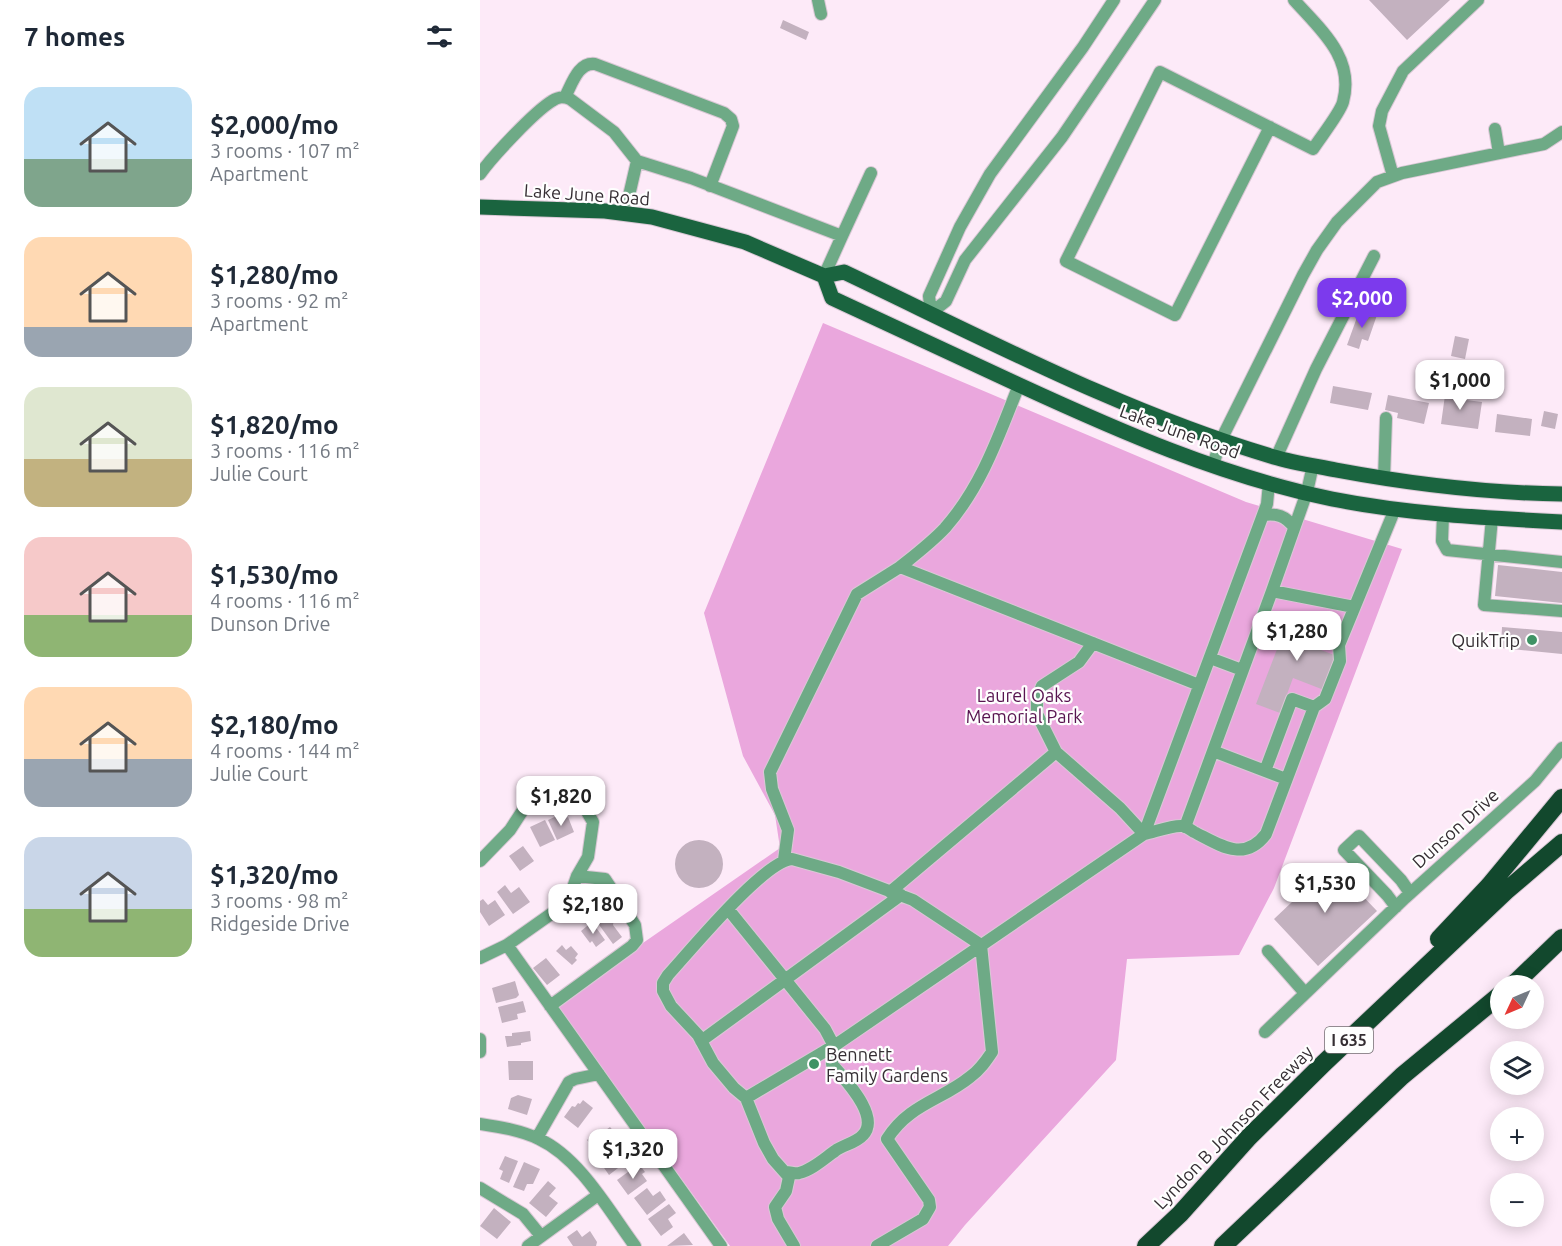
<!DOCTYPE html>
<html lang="en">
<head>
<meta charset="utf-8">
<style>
	body { margin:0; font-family:Ubuntu,sans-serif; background:#f6f6f7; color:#1f2937; height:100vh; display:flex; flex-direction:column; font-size:22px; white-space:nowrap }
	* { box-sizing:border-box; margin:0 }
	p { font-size:20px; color:#747a83 }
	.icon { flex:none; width:33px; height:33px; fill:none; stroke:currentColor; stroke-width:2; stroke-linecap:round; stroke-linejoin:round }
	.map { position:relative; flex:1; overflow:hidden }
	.panel { display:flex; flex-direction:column; background:#fff; width:480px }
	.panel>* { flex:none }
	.needle { width:39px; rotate:226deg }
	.controls { position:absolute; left:1010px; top:975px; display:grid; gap:12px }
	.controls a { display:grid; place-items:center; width:54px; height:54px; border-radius:50%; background:#fff; box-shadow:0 3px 15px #0003; font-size:30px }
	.price { position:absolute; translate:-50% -51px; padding:0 14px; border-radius:12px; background:#fff; color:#222; font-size:20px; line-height:39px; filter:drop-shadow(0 2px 3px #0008) }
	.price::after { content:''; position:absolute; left:50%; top:36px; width:18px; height:14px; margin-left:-9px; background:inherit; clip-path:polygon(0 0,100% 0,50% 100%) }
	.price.on { background:#7c3aed; color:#fff }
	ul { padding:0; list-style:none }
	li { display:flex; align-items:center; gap:18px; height:150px; padding:0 24px }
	li span { display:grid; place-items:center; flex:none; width:168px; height:120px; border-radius:18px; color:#555 }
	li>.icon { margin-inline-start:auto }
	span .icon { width:72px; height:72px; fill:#fffc; stroke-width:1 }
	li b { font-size:26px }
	h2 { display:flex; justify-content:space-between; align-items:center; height:72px; padding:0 24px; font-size:26px }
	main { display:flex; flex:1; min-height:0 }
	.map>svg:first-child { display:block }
	.green { fill:#eaa7dd }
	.building { fill:#c3b1bf }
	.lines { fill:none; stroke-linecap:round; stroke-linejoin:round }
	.minor-casing { stroke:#d9c8d5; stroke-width:14 }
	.major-casing { stroke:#d9c8d5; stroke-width:17 }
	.highway-casing { stroke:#d9c8d5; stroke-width:20 }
	.minor { stroke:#6eaa86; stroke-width:12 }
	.major { stroke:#1a643f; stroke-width:15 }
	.highway { stroke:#12482d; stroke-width:18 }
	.poi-dot { fill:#3f9365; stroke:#fefefe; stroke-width:2 }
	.labels { text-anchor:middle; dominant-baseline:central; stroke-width:4.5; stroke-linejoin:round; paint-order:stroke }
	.shield { fill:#fefefe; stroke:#716c70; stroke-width:1.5 }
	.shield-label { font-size:16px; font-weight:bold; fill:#352e33 }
	.street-label { font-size:18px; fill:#352e33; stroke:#fefefe }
	.poi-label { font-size:18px; fill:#352e33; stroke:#fefefe; text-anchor:end }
	.park-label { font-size:18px; fill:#581450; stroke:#fefefe }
</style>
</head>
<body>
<main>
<section class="panel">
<h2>7 homes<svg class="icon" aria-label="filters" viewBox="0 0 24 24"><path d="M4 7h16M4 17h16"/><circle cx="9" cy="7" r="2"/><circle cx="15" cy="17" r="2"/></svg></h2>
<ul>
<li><span style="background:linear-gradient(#bfe0f5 60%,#7fa58c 0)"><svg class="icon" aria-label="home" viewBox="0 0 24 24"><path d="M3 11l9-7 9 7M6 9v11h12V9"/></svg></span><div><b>$2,000/mo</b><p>3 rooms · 107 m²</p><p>Apartment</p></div></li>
<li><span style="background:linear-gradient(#ffd9b3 75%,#9aa5b1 0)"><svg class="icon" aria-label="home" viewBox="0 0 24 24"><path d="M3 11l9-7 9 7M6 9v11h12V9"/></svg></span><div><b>$1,280/mo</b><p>3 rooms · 92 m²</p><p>Apartment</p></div></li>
<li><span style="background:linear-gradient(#dfe7d0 60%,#c2b280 0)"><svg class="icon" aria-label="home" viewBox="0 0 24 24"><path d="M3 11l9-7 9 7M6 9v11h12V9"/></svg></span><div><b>$1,820/mo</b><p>3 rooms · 116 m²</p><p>Julie Court</p></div></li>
<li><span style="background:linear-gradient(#f6c9c9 65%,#8fb573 0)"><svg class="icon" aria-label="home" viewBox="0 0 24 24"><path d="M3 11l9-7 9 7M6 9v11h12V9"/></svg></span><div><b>$1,530/mo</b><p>4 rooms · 116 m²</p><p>Dunson Drive</p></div></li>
<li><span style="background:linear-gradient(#ffd9b3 60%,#9aa5b1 0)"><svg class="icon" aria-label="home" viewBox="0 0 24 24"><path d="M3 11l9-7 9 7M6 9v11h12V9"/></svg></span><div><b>$2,180/mo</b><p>4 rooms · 144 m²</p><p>Julie Court</p></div></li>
<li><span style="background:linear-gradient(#c9d6e8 60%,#8fb573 0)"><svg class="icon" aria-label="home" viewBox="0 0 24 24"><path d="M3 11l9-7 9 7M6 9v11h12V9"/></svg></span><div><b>$1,320/mo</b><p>3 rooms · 98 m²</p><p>Ridgeside Drive</p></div></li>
</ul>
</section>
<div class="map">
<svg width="1082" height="1246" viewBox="0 0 1082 1246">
	<rect width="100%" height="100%" fill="#fdeaf8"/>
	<path class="green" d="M343,323L766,502L922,549L794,888L759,955L647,959L636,1060L485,1225L468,1246H250L75,1004L300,848L295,815L263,756L224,613Z"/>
	<path class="building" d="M889,0H970L927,40Z
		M303,20L329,32L326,40L300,28Z
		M880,309L897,315L888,341L882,339L879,349L867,345Z
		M975,336L989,339L985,359L971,356Z
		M853,386L892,393L888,410L850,403Z
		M966,388L979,390L978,399L1002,402L998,429L961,424Z
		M908,395L949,403L944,424L917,418L918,413L905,410Z
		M1064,411L1078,414L1075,429L1061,426Z
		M1017,414L1052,419L1050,436L1015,432Z
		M1018,565L1082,572V603L1015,596Z
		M821,617L849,628L841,650L857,656L844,690L813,678L800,713L776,704L809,618L819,621Z
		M1022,627L1082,632V654L1021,648Z
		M81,814L84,819L88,817L94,832L77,840L68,820Z
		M65,820L75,840L60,847L50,827Z
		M195 864a24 24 0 1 1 48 0a24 24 0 1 1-48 0Z
		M43,846L54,861L40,871L29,856Z
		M853,865L897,911L838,966L794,919L831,884L827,879L839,868L844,873Z
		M25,885L31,893L39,887L50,902L33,914L17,892Z
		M3,899L8,905L15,900L25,915L9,926L0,912V901Z
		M134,909L139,917L134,920L133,925L142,937L133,944L117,922Z
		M112,922L125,940L116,947L112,941L110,943L101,931Z
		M82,945L86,950L91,946L98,954L95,958L97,960L92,965L76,951Z
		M66,958L80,975L67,985L53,968Z
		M35,981L39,995L36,998L16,1003L12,988Z
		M43,1001L46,1012L37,1014L38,1019L22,1023L18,1007Z
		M50,1031L51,1041L41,1043V1045L27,1047L25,1036H32V1033Z
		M28,1061H53V1080H29Z
		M38,1095L52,1099L47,1115L28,1109L31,1098Z
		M103,1100L113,1108L98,1128L84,1117L92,1106L95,1107L98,1103L100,1104Z
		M130,1127L136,1134L117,1151L107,1140L119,1129L123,1132Z
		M142,1146L151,1158L129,1175L122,1165L127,1161L126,1159Z
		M25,1156L38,1161L29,1183L20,1179L23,1171L19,1169Z
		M44,1162L60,1169L53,1184H47L44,1191L33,1187Z
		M159,1164L165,1172L162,1174L167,1181L148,1195L137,1180Z
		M68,1181L76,1188L69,1196L78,1203L66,1217L49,1203Z
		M167,1188L173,1196L180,1191L186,1200L167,1215L154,1198Z
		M189,1204L196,1213L188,1219L193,1227L181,1236L168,1219Z
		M14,1208L31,1222L17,1239L0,1226Z
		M97,1230L102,1237L110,1231L117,1242L116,1246H93L87,1237Z
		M204,1233L213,1245L187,1246Z"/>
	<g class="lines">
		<defs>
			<path id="minor" d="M338,0L341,14
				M85,97C92,84 98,62 115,64L244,113L251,119L253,126L230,186
				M790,127L695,315L586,261L680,72L833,149C840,138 860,113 863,102C875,58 841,30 814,0
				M1015,129L1019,153
				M0,174C12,157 54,112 72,101C78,97 83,96 90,99L134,132L157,161
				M913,176L899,126L902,111L923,71L998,0
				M148,200L157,161L211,178L362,236L391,173
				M344,276L362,236
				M451,313L466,301L485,260L582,137L675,0
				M451,313L449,296L480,227L510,174L603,47L634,0
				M539,385C519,435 502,486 465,528C452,542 435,555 420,567L719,685
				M796,458L836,369L894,256
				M733,465L741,440L823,275L837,250L857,222L897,182L922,173L1064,144L1082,132
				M904,479L906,418
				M783,515C797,513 805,516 814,527
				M963,515L962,541L967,550L1082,562
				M1012,518L1004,605L1082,611
				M792,591L874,607
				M730,658L762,670
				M733,751L806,779
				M576,752L640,808L664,834L787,504L789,483
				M785,771L812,699L834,707
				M705,827L792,591L827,492L833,465
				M304,860L308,830L292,789L290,772L377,594L420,567
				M0,861L30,830L43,810L61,799L92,802L106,810L113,822L108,857L97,876L88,902L27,945L0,958
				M410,892L576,752L557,714V699L562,686L599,662L613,643
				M916,907L907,895L864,850L879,836L921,880L930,893
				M248,909L345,1029L354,1046L352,1064C364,1079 401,1116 383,1135C376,1143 363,1145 355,1151C345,1158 332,1170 319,1173C316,1174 310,1172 306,1172
				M27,945L241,1246
				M788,951L825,993
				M70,1006L152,946L157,940L155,925L125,879L97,876
				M785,1032L925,898L1055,781L1082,748
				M0,1039V1052
				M221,1041L421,895
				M266,1098L357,1044L664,834C674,832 693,825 702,826C705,826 711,830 714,832C740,845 764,863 786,834L834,707L845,699L860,661L859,645L915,509
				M0,1124C20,1127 40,1130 59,1139C100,1158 129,1211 155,1246
				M57,1138L89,1082L95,1079L119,1074
				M0,1188L43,1214L61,1236
				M48,1246L118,1195
				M314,1246L298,1219L295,1207L306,1191L309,1177L293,1159L284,1143L266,1098L254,1088L233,1063L218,1035L191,1006L183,991V983L188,975C210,951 284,861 312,859L359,872L433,900L501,945
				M397,1246L443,1219L450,1207L449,1200L407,1139C429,1104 462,1100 490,1077C500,1070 506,1061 512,1052L501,945"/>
			<path id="major" d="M0,207L125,211L172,217L265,242L344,276L364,272C503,338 647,414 794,457C814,463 836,466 856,470C931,484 1006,493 1082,494
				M344,276L352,298C413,326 475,355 537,384C639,431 741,476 852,499C928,514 1005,518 1082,522"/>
			<path id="highway" d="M959,939L1009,886L1082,798
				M1032,986L1082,938
				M666,1246L700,1214L769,1137L844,1063L1026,891L1082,843
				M743,1246L922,1076L1020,995"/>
		</defs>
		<use href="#minor" class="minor-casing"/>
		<use href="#major" class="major-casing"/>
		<use href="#highway" class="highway-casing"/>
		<use href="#minor" class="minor"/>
		<use href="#major" class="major"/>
		<use href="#highway" class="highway"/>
	</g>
	<g class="poi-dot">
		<circle cx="1052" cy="640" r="6"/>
		<circle cx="334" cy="1064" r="6"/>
	</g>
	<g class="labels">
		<rect class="shield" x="845" y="1027" width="48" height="26" rx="4.5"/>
		<g class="shield-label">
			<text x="869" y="1040">I 635</text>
		</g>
		<g class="street-label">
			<text transform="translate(107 194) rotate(4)">Lake June Road</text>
			<text transform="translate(700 431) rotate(20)">Lake June Road</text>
			<text transform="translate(975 828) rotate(-42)">Dunson Drive</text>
			<text transform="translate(753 1127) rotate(-46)">Lyndon B Johnson Freeway</text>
		</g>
		<g class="poi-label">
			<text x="1040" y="640">QuikTrip</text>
			<text x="346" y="1054" text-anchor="start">Bennett<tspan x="346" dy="21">Family Gardens</tspan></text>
		</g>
		<g class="park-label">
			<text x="544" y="695">Laurel Oaks<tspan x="544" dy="21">Memorial Park</tspan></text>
		</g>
	</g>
</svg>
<div class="controls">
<a><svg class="needle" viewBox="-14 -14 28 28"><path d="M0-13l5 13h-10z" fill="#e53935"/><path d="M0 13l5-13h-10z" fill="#747a83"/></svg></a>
<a><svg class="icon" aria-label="layers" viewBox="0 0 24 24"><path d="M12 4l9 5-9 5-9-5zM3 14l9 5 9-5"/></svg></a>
<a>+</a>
<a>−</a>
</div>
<b class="price on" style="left:882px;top:329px">$2,000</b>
<b class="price" style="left:980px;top:411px">$1,000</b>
<b class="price" style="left:817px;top:662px">$1,280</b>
<b class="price" style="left:81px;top:827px">$1,820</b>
<b class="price" style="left:845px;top:914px">$1,530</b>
<b class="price" style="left:113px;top:935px">$2,180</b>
<b class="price" style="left:153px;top:1180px">$1,320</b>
</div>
</main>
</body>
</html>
